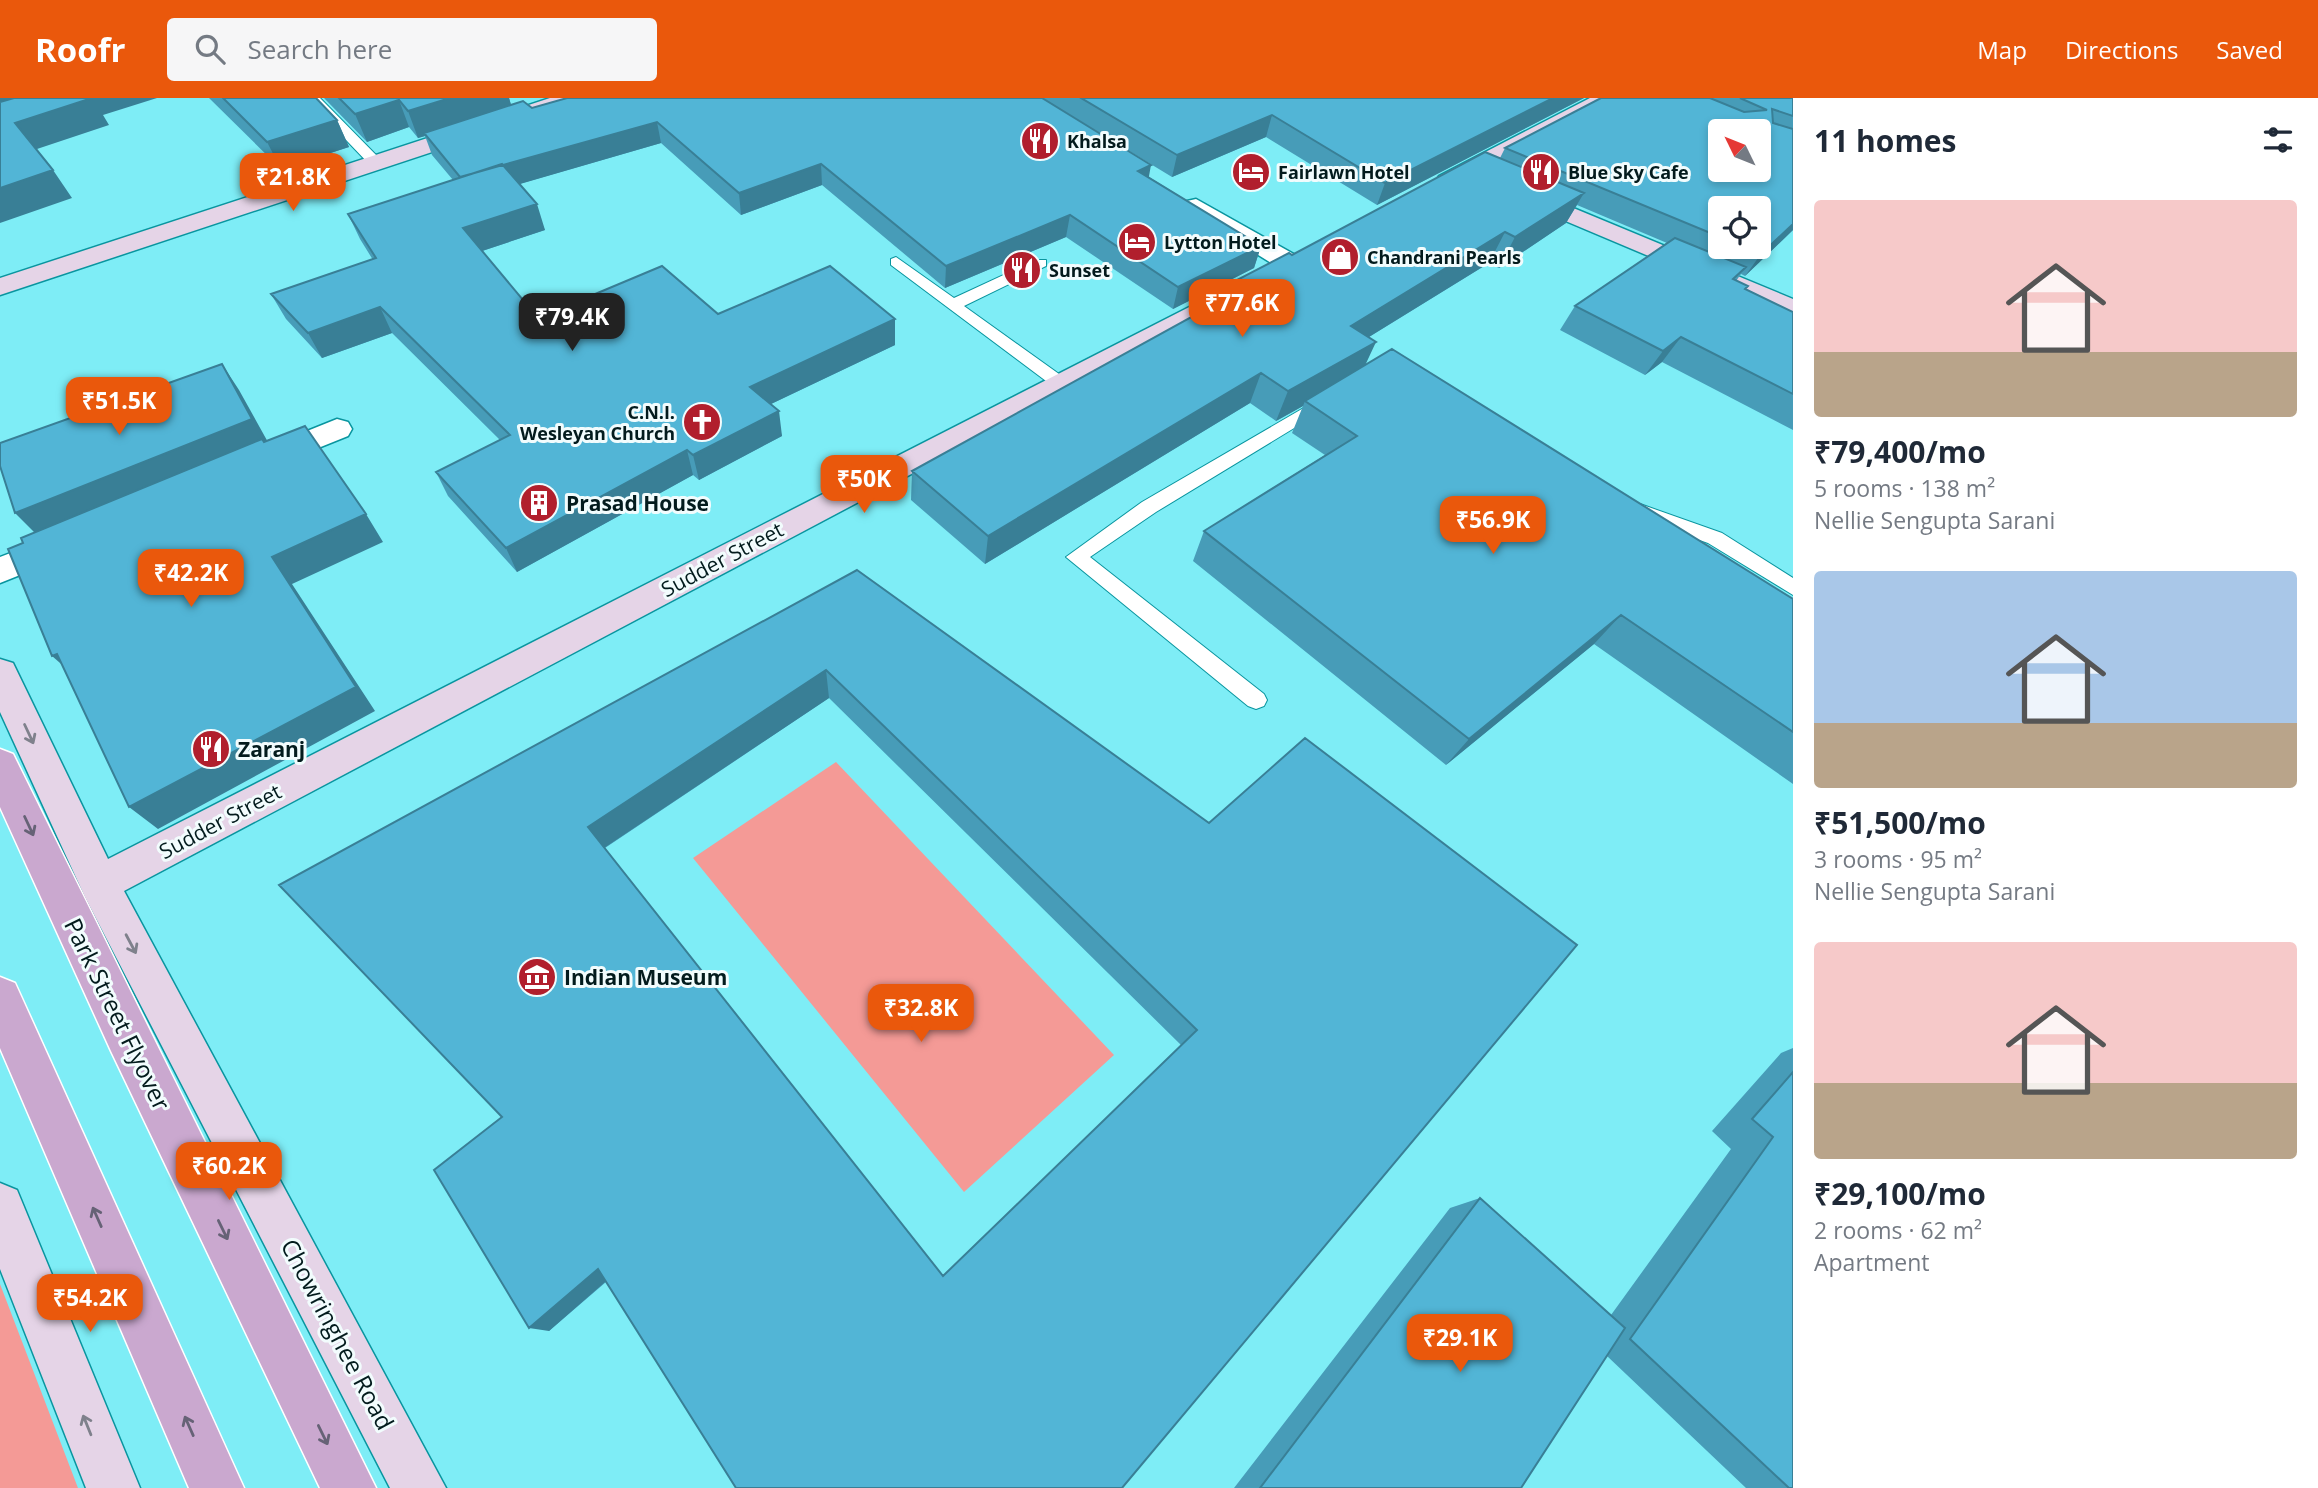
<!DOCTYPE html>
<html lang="en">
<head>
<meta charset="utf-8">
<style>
	body { margin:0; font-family:"Open Sans",sans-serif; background:#f6f6f7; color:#1f2937; height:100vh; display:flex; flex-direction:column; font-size:26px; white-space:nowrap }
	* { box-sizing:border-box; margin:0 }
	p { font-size:23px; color:#747a83 }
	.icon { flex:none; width:38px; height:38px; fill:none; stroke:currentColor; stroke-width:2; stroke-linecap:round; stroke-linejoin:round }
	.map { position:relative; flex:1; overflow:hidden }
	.details { display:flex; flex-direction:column; background:#fff; width:525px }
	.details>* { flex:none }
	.needle { width:46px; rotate:313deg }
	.controls { position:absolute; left:1708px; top:21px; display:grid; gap:14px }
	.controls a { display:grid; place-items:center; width:63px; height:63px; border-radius:7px; background:#fff; box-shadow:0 4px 10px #0003; font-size:35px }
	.price { position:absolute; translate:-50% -60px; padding:0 16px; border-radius:14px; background:#ea580c; color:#fff; font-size:23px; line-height:46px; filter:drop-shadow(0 2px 4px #0008) }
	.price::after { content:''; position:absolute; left:50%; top:42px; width:21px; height:16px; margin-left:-10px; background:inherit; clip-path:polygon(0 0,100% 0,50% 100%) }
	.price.on { background:#222; color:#fff }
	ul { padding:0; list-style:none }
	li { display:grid; align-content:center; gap:14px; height:371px; padding:0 21px }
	li span { display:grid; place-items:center; height:217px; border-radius:7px; color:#555 }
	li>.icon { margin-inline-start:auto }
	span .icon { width:126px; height:126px; fill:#fffc; stroke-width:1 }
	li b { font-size:30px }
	h2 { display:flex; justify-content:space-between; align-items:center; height:84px; padding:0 21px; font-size:30px }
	header { display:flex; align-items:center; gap:42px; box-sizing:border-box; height:98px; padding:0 35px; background:#ea580c; color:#fff }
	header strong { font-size:33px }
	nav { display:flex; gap:38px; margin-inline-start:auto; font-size:24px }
	.search { width:490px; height:63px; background:#f6f6f7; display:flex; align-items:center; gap:18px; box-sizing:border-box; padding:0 24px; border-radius:7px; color:#747a83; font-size:26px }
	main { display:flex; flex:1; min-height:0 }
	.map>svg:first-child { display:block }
	.green { fill:#f49a96 }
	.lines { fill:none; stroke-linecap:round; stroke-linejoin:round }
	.lane-casing { stroke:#09959f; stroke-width:2 }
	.street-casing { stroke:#09959f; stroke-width:3 }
	.secondary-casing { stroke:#09959f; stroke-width:3 }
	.primary-casing { stroke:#fff; stroke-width:3 }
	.lane { fill:#fff; fill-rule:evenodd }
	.street { fill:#fff; fill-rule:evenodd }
	.secondary { fill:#e5d4e7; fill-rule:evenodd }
	.primary { fill:#caa8cf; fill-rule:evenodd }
	.wall { fill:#479cb8; fill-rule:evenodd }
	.shaded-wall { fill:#397f96 }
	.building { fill:#52b5d6; stroke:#397f96; stroke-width:2; fill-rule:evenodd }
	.oneway { stroke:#7f818c }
	.oneway2 { stroke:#666276 }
	.labels { text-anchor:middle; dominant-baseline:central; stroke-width:6; stroke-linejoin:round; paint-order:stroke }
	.far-poi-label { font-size:18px; font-weight:bold; fill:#031b1d; stroke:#f2fcfd; text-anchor:start }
	.poi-label { font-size:21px; font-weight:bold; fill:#031b1d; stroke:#f2fcfd; text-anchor:start }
	.street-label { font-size:21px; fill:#031b1d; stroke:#f2fcfd }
	.near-street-label { font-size:24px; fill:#031b1d; stroke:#f2fcfd }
</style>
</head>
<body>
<header>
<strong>Roofr</strong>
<div class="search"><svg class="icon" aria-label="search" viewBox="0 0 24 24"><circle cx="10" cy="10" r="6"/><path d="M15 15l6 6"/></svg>Search here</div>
<nav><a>Map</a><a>Directions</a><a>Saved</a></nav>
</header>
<main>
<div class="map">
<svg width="1793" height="1390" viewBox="0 0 1793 1390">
	<rect width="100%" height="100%" fill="#7eedf6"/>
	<path class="green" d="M836,664L1114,957L964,1094L693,760Z
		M0,1186L78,1390H0Z"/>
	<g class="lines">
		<defs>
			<path id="lane" d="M306,0H320L380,61V67H370Z
				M896,159L954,200L1036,162H1046V168L964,208L1066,281L1069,285L1066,289H1054L891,167V161Z
				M1326,297L1335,303L1332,307L1156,414L1090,459L1264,596L1267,602L1264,608L1256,611L1248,608L1066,459L1142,404Z
				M1640,406L1722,435L1793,480V497L1708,445L1633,418L1631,413Z"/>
			<path id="street" d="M1196,101L1299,159L1303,165L1299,171H1281L1187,113L1184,108L1187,103Z
				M337,321L348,324L352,331L348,338L266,371L255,368L251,361L255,354Z
				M63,435L75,439L79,447L75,455L0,485V459Z"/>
			<path id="secondary" d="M550,0H583L580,5L0,197V180Z
				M1590,0H1618L1615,5L1457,88H1439L1436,83L1439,78Z
				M1525,90L1793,201V219L1516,102L1513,97L1516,92Z
				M1248,179L1257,181L1261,187L1257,193L124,793L446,1390H390L85,799L0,614V561L13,565L108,761Z
				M0,1085L17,1092L140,1390H86L0,1171Z"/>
			<path id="primary" d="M0,651L13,656L376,1390H320L111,953L0,709Z
				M0,879L15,885L244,1390H189L0,950Z"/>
		</defs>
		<use href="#lane" class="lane-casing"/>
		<use href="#street" class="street-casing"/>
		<use href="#secondary" class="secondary-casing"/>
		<use href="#primary" class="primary-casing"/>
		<use href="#lane" class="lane"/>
		<use href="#street" class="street"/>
		<use href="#secondary" class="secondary"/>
		<use href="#primary" class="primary"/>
	</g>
	<path class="wall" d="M209,0H316L337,22L349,49L281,71Z
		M324,0H509L511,7L532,10L1149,79L1261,148L1254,170L1173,211L1066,139L945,190L822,87L741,117L661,45L519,86L545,132L482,153L538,220L718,216L895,247L771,306L782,338L699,382L693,377L517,474L448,398L436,374L500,342L392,235L322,260L286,221L271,196L373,162L360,141L348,116L453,82L432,57L425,38L418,40L409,29L367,44Z
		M1042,0H1584L1377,107L1266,39L1172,79Z
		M1601,0H1793V132L1745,178L1741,176L1736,183L1746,191L1793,214V332L1662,264L1645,277L1560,232L1575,208L1667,145L1577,107L1566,125L1499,170L1489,165L1369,239L1365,268L1793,501V686L1594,546L1446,667L1193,463L1204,433L1325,357L1292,335L1303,308L1276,323L1250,305L985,466L911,402L912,373L1202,214L1206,198L1500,60L1505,50ZM1720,110L1759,149H1720Z
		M857,472L1209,725L1305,640L1122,1390L606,1184L549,1233L502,1019L279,787ZM829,600L1181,947L943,1178L605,750Z
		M1793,950V1390H1746L1607,1258L1521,1390H1234L1450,1110L1480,1100L1611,1217L1731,1051L1712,1033L1781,955Z"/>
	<path class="shaded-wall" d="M0,0H53L0,23Z
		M89,0H157L103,17L109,27L34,52L15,25Z
		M450,0H509L512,10L424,35L425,38L418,40L408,13Z
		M1553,0H1584L1377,107L1385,85Z
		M399,2L409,29L367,44L355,16Z
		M1272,17L1266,39L1172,79L1177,57Z
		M337,22L349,49L281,71L267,44Z
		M657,24L661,45L468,101L460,79Z
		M821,66L822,87L741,117L739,95Z
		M1151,67L1147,89L1138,73Z
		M53,72L72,100L0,125V90Z
		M1584,95L1566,125L1499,170L1515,139Z
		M537,106L545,132L473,156L463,130Z
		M1070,117L1066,139L945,190L946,168Z
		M1793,126V132L1745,178L1761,156Z
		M1505,134L1489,165L1338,258L1351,228Z
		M1261,148L1254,170L1173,211L1178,189Z
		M380,209L392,235L322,260L308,235Z
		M895,221V247L754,314L750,289Z
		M1681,239L1662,264L1645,277L1663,253Z
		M1376,244L1362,274L1305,303L1303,308L1276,323L1288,293Z
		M222,266L239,292L269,346L40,440L15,415Z
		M1261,275L1250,305L985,466L988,438Z
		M779,313L782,338L699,382L693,357Z
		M687,352L693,377L517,474L506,450Z
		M366,416L383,444L292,486L375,613L158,731L129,709L272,459Z
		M1621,517L1594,546L1446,667L1469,641Z
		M57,556L82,584L52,558Z
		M826,572L829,600L601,752L588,729Z
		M598,1171L613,1177L549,1233L529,1230Z"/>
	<path class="building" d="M14,0H92L15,25L53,72L0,90V4Z
		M223,0H316L337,22L267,44Z
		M339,0H450L408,13L399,2L355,16Z
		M567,0H1042L1151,67L1138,73L1261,148L1178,189L1070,117L946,168L821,66L739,95L657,24L460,79L424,35L523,3L532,10Z
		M1081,0H1553L1385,85L1272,17L1177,57Z
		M1601,0H1710L1744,14L1767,12L1740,0H1793V18L1772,11L1773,25L1793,31V126L1761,156L1745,149H1759V110H1720V139L1505,50ZM1720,33H1759V72H1720Z
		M1485,54L1584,95L1515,139L1505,134L1351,228L1376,244L1288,293L1261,275L988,438L912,373L1217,205L1206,198L1289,155L1292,157Z
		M502,66L537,106L463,130L538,220L662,168L718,216L830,168L895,221L750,289L779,313L693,357L687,352L506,450L436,374L510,337L380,209L308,235L271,196L376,160L348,116Z
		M1675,140L1746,169L1733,181L1748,188L1745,191L1793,214V296L1681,239L1663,253L1575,208Z
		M1392,251L1793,501V634L1621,517L1469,641L1204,433L1357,338L1305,303Z
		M222,266L252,321L15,415L0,368V345Z
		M305,328L366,416L272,459L356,589L129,709L57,556L52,558L8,451L23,445L21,440L262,341L264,344Z
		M857,472L1209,725L1305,640L1577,847L1122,1390H736L598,1171L529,1230L434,1072L502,1019L279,787ZM826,572L1197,932L943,1178L588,729Z
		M1793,974V1390H1789L1630,1241L1773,1039L1752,1021Z
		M1480,1100L1625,1230L1521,1390H1260Z"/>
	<defs><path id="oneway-shaft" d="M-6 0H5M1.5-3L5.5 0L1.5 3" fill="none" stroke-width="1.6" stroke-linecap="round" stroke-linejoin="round" transform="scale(1.75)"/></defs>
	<g class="oneway">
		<use href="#oneway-shaft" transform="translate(29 636) rotate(65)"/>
		<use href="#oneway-shaft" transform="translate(131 846) rotate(62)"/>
		<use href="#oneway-shaft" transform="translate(87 1327) rotate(-112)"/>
	</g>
	<g class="oneway2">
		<use href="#oneway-shaft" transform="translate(29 728) rotate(65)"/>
		<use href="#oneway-shaft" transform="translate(97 1119) rotate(-114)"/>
		<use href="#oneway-shaft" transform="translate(223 1132) rotate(64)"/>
		<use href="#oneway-shaft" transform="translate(189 1328) rotate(-114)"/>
		<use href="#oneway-shaft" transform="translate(323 1337) rotate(64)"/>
	</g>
	<defs>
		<symbol id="restaurant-disc" viewBox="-11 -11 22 22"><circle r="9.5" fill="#b11f2d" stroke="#f2fcfd"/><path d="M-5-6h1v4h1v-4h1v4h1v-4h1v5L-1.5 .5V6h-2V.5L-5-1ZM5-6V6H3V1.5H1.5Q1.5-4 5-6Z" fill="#fff"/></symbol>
		<symbol id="hotel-disc" viewBox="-11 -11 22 22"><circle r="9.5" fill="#b11f2d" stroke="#f2fcfd"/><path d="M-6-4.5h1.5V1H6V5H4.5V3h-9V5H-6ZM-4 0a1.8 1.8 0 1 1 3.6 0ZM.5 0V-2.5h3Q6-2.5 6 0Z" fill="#fff"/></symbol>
		<symbol id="shop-disc" viewBox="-11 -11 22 22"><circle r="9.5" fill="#b11f2d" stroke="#f2fcfd"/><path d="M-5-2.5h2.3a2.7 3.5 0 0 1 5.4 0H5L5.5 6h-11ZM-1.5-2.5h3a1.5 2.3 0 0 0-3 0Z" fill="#fff"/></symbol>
		<symbol id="church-disc" viewBox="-11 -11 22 22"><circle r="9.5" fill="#b11f2d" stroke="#f2fcfd"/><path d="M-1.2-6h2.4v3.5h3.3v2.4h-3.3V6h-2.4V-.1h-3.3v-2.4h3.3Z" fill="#fff"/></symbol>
		<symbol id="building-disc" viewBox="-11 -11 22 22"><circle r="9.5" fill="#b11f2d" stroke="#f2fcfd"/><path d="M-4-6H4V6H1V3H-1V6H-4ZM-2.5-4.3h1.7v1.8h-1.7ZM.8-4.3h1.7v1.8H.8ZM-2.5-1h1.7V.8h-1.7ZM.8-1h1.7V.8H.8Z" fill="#fff"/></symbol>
		<symbol id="museum-disc" viewBox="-11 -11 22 22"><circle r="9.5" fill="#b11f2d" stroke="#f2fcfd"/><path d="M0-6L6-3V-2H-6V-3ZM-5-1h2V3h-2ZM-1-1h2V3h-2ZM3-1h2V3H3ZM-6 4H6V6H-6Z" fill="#fff"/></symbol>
	</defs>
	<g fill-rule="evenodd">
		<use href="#restaurant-disc" x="1018" y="21" width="44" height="44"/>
		<use href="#hotel-disc" x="1229" y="52" width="44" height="44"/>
		<use href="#restaurant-disc" x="1519" y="52" width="44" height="44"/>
		<use href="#hotel-disc" x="1115" y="122" width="44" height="44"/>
		<use href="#shop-disc" x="1318" y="137" width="44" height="44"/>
		<use href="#restaurant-disc" x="1000" y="150" width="44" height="44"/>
		<use href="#church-disc" x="680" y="302" width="44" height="44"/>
		<use href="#building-disc" x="517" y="383" width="44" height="44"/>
		<use href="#restaurant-disc" x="189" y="629" width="44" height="44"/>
		<use href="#museum-disc" x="515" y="857" width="44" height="44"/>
	</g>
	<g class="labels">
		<g class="far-poi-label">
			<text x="1067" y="43">Khalsa</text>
			<text x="1278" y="74">Fairlawn Hotel</text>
			<text x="1568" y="74">Blue Sky Cafe</text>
			<text x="1164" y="144">Lytton Hotel</text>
			<text x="1367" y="159">Chandrani Pearls</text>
			<text x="1049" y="172">Sunset</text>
			<text x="675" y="314" text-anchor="end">C.N.I.<tspan x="675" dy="21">Wesleyan Church</tspan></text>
		</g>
		<g class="poi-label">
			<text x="566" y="405">Prasad House</text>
			<text x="238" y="651">Zaranj</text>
			<text x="564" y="879">Indian Museum</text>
		</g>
		<g class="street-label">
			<text transform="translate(722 461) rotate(-28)">Sudder Street</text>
			<text transform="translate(220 723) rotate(-28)">Sudder Street</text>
		</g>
		<g class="near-street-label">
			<text transform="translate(118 916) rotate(64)">Park Street Flyover</text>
			<text transform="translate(338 1236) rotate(62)">Chowringhee Road</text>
		</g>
	</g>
</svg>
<div class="controls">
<a><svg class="needle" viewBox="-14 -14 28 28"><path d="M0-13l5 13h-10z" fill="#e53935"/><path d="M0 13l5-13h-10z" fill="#747a83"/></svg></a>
<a><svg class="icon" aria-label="locate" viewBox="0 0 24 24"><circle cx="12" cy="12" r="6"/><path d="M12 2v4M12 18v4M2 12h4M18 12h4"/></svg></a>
</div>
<b class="price" style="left:293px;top:115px">₹21.8K</b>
<b class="price" style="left:1242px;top:241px">₹77.6K</b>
<b class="price on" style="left:572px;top:255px">₹79.4K</b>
<b class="price" style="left:119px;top:339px">₹51.5K</b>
<b class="price" style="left:864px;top:417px">₹50K</b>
<b class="price" style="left:1493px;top:458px">₹56.9K</b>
<b class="price" style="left:191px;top:511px">₹42.2K</b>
<b class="price" style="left:921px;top:946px">₹32.8K</b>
<b class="price" style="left:229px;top:1104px">₹60.2K</b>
<b class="price" style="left:90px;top:1236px">₹54.2K</b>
<b class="price" style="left:1460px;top:1276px">₹29.1K</b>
</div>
<section class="details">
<h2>11 homes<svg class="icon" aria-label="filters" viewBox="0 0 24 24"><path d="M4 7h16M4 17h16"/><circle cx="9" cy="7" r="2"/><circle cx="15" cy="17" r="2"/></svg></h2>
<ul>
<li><span style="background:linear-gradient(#f6c9c9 70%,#b9a48a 0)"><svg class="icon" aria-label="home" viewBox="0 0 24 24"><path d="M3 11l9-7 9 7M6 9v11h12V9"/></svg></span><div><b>₹79,400/mo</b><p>5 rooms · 138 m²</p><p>Nellie Sengupta Sarani</p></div></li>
<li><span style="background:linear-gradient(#a9c7e8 70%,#b9a48a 0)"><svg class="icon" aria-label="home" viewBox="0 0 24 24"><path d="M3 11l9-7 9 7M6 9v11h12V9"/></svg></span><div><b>₹51,500/mo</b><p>3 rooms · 95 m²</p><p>Nellie Sengupta Sarani</p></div></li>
<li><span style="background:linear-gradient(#f6c9c9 65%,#b9a48a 0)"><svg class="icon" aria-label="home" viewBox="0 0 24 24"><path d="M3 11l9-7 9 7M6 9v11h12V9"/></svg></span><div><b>₹29,100/mo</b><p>2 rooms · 62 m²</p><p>Apartment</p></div></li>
</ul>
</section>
</main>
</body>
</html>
